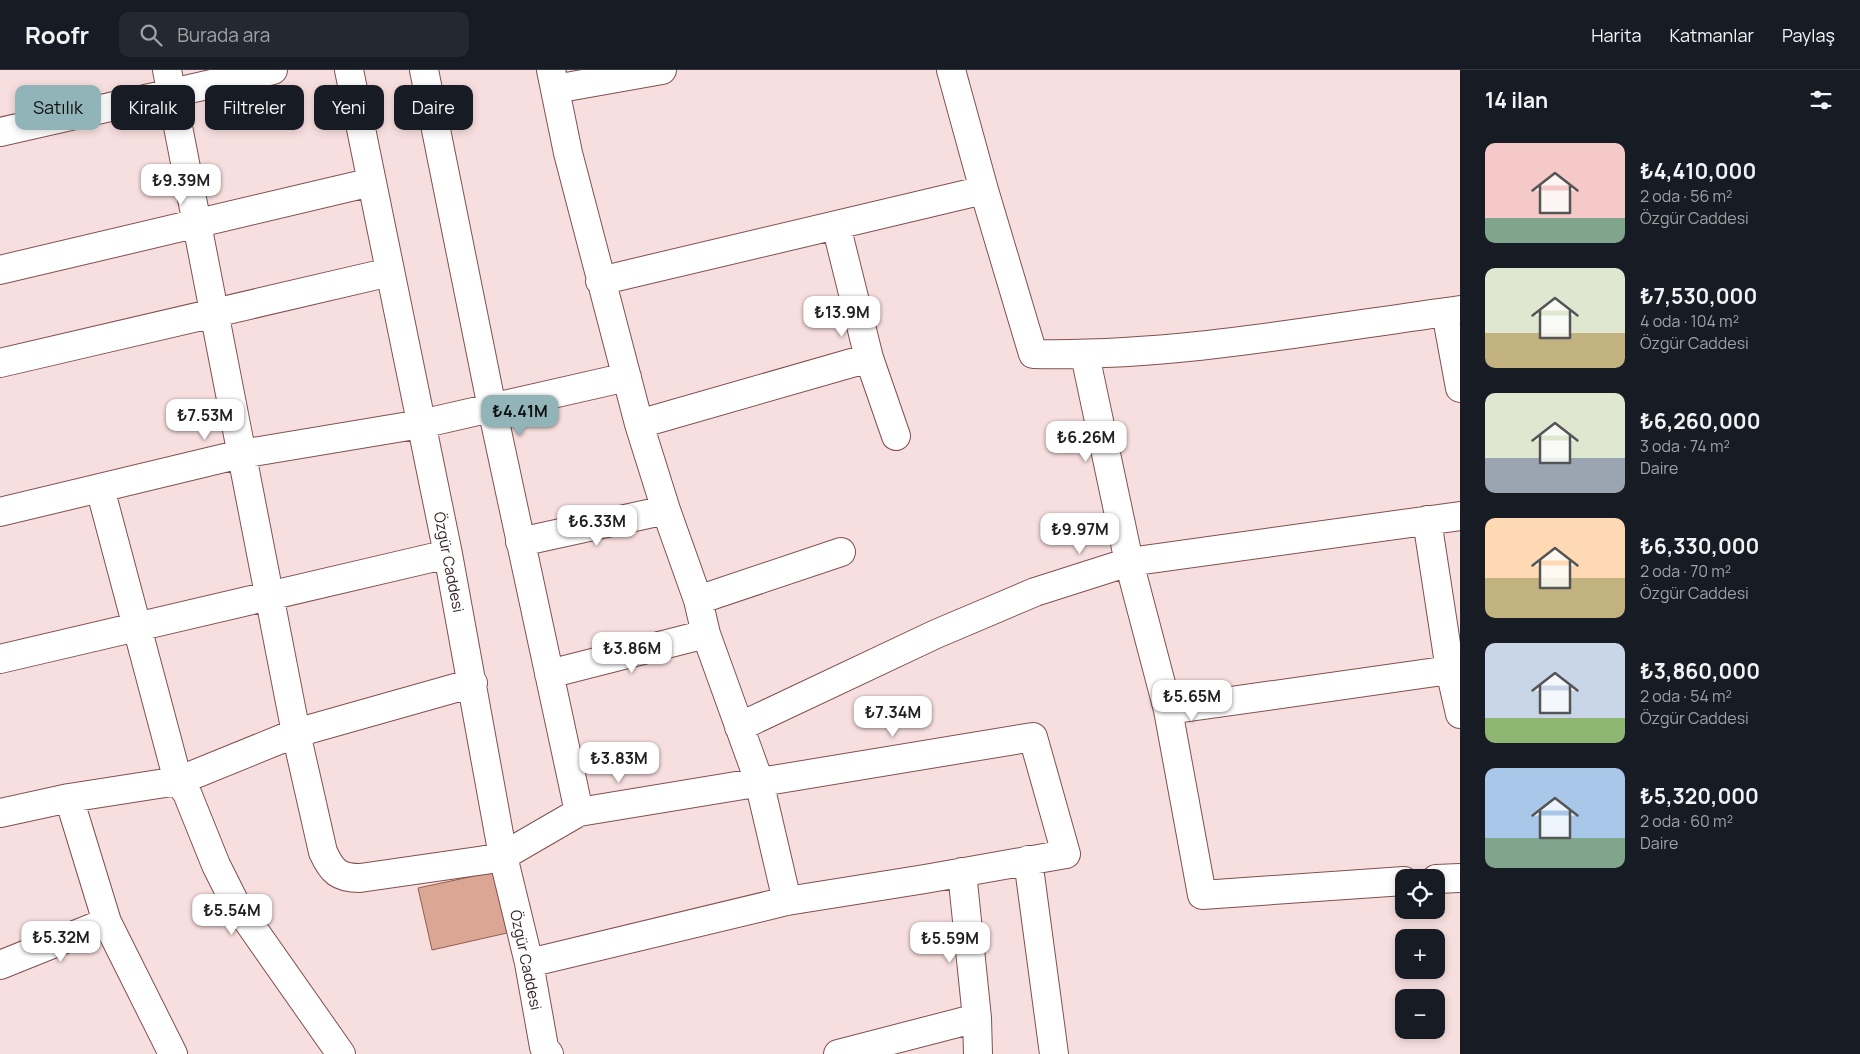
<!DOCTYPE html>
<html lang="tr">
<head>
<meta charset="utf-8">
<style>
	body { margin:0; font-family:Manrope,sans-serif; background:#242831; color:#f1f3f6; height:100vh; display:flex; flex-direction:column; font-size:19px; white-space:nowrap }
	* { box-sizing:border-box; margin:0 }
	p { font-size:16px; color:#9ea1a6 }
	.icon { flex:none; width:28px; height:28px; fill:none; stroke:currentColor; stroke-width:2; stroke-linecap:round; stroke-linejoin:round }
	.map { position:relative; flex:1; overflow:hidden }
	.details { display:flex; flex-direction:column; background:#171b24; width:400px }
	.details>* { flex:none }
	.banner { position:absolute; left:15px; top:15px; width:475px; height:45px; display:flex; gap:10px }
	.buttons { position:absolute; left:1395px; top:799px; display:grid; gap:10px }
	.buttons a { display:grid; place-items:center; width:50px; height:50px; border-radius:10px; background:#171b24; box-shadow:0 2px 8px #0003; font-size:25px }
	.price { position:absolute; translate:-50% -42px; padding:0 11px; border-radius:10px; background:#fff; color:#222; font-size:16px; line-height:32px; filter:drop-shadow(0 1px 2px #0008) }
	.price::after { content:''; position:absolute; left:50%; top:30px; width:15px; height:11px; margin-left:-8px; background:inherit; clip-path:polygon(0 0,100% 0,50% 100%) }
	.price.on { background:#90b4b7; color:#111 }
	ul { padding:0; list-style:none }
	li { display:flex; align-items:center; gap:15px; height:125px; padding:0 25px }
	li span { display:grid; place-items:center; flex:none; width:140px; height:100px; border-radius:10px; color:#555 }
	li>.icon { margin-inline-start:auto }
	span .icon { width:60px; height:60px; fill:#fffc; stroke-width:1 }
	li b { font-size:21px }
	h2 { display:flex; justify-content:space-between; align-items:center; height:60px; padding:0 25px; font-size:21px }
	.tag { padding:0 18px; border-radius:10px; background:#171b24; box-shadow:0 2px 8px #0003; font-size:18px; line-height:45px }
	.tag.on { background:#90b4b7; color:#111 }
	header { display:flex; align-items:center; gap:30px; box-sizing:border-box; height:70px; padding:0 25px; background:#171b24; border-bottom:1px solid #363941 }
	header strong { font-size:24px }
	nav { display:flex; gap:28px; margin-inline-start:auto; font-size:18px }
	.search { width:350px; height:45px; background:#242831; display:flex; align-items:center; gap:12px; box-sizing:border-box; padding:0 18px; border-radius:10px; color:#9ea1a6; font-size:19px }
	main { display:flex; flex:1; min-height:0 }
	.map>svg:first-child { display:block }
	.building { fill:#dca694; stroke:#905f4f }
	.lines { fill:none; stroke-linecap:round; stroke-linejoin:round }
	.minor-casing { stroke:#824f50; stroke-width:30 }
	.minor { stroke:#fff; stroke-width:28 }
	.labels { text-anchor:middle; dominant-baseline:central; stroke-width:4; stroke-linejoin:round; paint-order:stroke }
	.street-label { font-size:15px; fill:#372121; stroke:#fff }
</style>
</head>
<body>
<header>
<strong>Roofr</strong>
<div class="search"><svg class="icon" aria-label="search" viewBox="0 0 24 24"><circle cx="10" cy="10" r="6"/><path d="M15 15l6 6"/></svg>Burada ara</div>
<nav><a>Harita</a><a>Katmanlar</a><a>Paylaş</a></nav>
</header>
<main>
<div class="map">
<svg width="1460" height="984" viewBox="0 0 1460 984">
	<rect width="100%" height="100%" fill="#f8dfdf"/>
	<path class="building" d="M493,802L507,863L432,880L418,818Z"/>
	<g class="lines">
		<defs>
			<path id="minor" d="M167,0L296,663L323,782C332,802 339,808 360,808L485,790L503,786L579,742L1033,667L1066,784L925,809L787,831L529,893
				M349,0L448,484L503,786L529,893L544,977L549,984
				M424,0L492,338L579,742
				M551,0L568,83L639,354L666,440L698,530L706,564L759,711L787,831
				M951,0L984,120L1033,284C1177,287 1319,259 1460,240
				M555,19L662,0
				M0,62L273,0
				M836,155L869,288L896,366
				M0,200L372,112
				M600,211L984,120
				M1446,242L1460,318
				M1085,285L1129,492L1168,640L1202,825L1404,811
				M0,293L390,202
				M639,354L869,288
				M100,418L178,711L187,723L216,795L235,833L341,984
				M0,442L241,384L421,354L627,307
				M1427,450L1450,600L1460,644
				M520,472L666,440
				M698,530L841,482
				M0,589L448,484
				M549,604L706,564
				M1168,640L1450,600
				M739,657L936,564L1035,522L1129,492L1460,446
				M69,728L107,852L173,984
				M0,743L69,728L178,711L296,663L473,613
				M1028,790L1054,984
				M962,802L977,948L978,984
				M1436,809L1460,808
				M0,895L107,852
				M838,984L977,948"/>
		</defs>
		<use href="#minor" class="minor-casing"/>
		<use href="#minor" class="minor"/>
	</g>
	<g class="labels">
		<g class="street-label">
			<text transform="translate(449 492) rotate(79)">Özgür Caddesi</text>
			<text transform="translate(526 890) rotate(78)">Özgür Caddesi</text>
		</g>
	</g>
</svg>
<div class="buttons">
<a><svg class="icon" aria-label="locate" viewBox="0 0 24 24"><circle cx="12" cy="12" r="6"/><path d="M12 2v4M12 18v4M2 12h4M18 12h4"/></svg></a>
<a>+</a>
<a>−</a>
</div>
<b class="price" style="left:181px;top:136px">₺9.39M</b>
<b class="price" style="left:842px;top:268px">₺13.9M</b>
<b class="price on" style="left:520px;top:367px">₺4.41M</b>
<b class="price" style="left:205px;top:371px">₺7.53M</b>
<b class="price" style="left:1086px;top:393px">₺6.26M</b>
<b class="price" style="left:597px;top:477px">₺6.33M</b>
<b class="price" style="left:1080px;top:485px">₺9.97M</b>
<b class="price" style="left:632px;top:604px">₺3.86M</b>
<b class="price" style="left:1192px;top:652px">₺5.65M</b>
<b class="price" style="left:893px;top:668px">₺7.34M</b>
<b class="price" style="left:619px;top:714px">₺3.83M</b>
<b class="price" style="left:232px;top:866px">₺5.54M</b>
<b class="price" style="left:61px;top:893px">₺5.32M</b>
<b class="price" style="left:950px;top:894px">₺5.59M</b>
<div class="banner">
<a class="tag on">Satılık</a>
<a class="tag">Kiralık</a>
<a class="tag">Filtreler</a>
<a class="tag">Yeni</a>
<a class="tag">Daire</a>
</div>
</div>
<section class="details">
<h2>14 ilan<svg class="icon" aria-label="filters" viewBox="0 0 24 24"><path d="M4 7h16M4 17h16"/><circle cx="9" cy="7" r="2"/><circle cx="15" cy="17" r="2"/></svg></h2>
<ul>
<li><span style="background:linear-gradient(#f6c9c9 75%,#7fa58c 0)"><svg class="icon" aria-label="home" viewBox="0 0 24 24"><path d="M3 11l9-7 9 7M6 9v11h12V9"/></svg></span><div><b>₺4,410,000</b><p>2 oda · 56 m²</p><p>Özgür Caddesi</p></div></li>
<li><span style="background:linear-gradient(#dfe7d0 65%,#c2b280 0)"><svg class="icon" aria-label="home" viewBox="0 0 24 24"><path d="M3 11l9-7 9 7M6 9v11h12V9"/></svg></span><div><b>₺7,530,000</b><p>4 oda · 104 m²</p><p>Özgür Caddesi</p></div></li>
<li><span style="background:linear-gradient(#dfe7d0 65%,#9aa5b1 0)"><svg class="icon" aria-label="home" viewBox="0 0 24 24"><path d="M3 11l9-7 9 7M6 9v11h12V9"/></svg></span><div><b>₺6,260,000</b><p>3 oda · 74 m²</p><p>Daire</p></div></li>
<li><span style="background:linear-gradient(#ffd9b3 60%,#c2b280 0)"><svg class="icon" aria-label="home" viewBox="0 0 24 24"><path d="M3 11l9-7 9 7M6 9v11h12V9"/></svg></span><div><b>₺6,330,000</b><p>2 oda · 70 m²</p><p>Özgür Caddesi</p></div></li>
<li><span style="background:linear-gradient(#c9d6e8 75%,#8fb573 0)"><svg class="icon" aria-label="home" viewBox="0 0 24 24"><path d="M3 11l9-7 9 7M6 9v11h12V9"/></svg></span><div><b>₺3,860,000</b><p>2 oda · 54 m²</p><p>Özgür Caddesi</p></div></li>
<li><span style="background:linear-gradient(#a9c7e8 70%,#7fa58c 0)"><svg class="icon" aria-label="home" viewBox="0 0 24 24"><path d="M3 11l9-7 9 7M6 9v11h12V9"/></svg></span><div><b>₺5,320,000</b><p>2 oda · 60 m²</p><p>Daire</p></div></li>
</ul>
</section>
</main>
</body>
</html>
